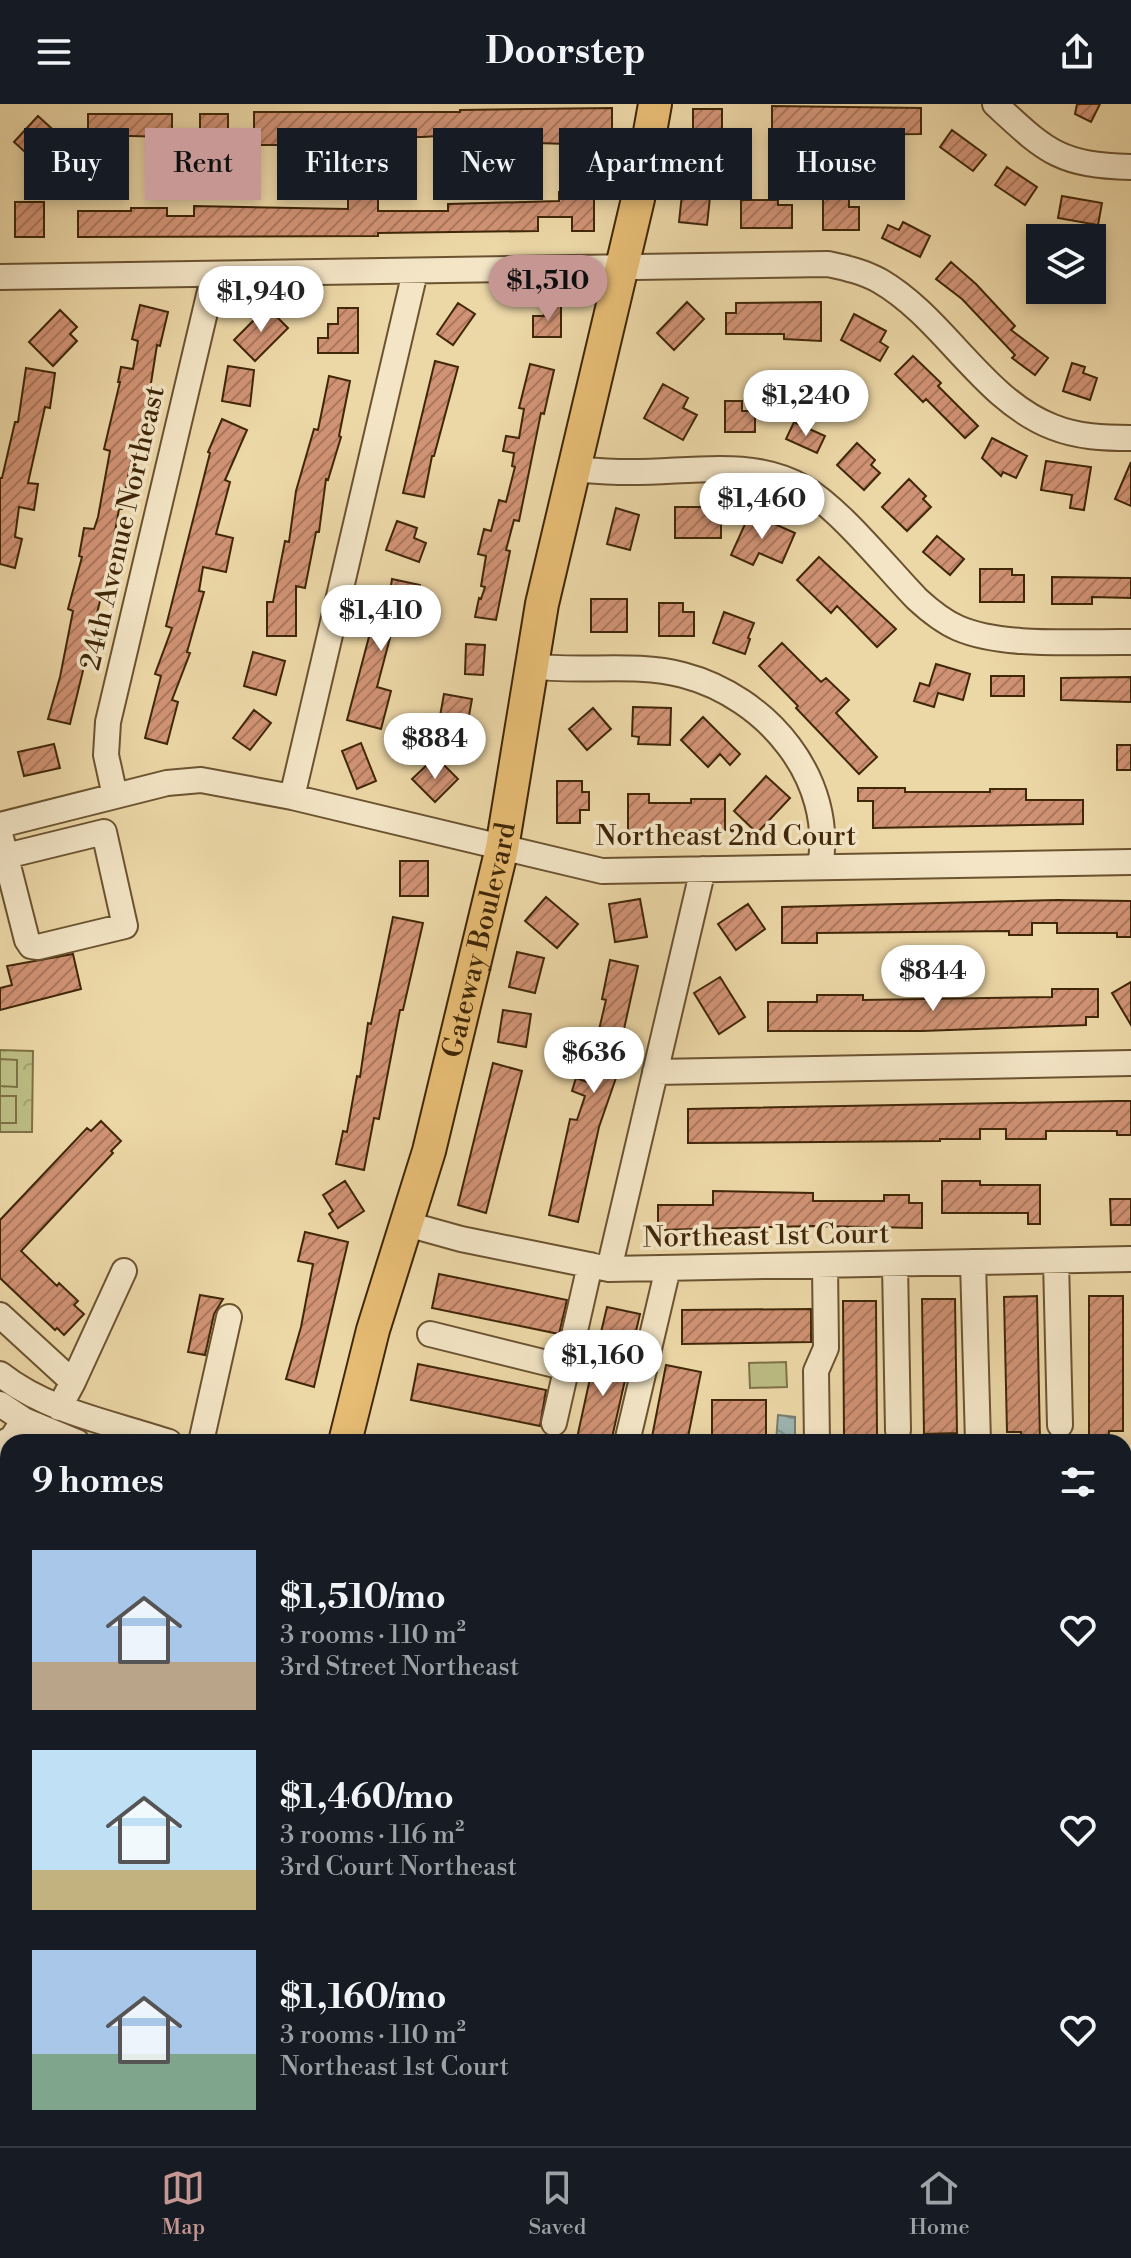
<!DOCTYPE html>
<html lang="en">
<head>
<meta charset="utf-8">
<style>
	body { margin:0; font-family:"Libre Bodoni",serif; background:#242831; color:#f1f3f6; height:100vh; display:flex; flex-direction:column; font-size:30px; white-space:nowrap }
	* { box-sizing:border-box; margin:0 }
	p { font-size:26px; color:#9ea1a6 }
	.icon { flex:none; width:44px; height:44px; fill:none; stroke:currentColor; stroke-width:2; stroke-linecap:round; stroke-linejoin:round }
	.map { position:relative; flex:1; overflow:hidden }
	.drawer { position:absolute; left:0px; top:1330px; width:1132px; height:712px; display:flex; flex-direction:column; background:#171b24; border-radius:24px 24px 0 0; box-shadow:0 4px 12px #0003 }
	.drawer>* { flex:none }
	.top-card { position:absolute; left:24px; top:24px; width:1084px; height:72px; display:flex; gap:16px }
	.controls { position:absolute; left:1026px; top:120px; display:grid; gap:16px }
	.controls a { display:grid; place-items:center; width:80px; height:80px; border-radius:0px; background:#171b24; box-shadow:0 4px 12px #0003; font-size:40px }
	.price { position:absolute; translate:-50% -68px; padding:0 18px; border-radius:28px; background:#fff; color:#222; font-size:26px; line-height:52px; filter:drop-shadow(0 2px 4px #0008) }
	.price::after { content:''; position:absolute; left:50%; top:48px; width:24px; height:18px; margin-left:-12px; background:inherit; clip-path:polygon(0 0,100% 0,50% 100%) }
	.price.current { background:#c59692; color:#111 }
	ul { padding:0; list-style:none }
	li { display:flex; align-items:center; gap:24px; height:200px; padding:0 32px }
	li span { display:grid; place-items:center; flex:none; width:224px; height:160px; border-radius:0px; color:#555 }
	li>.icon { margin-inline-start:auto }
	span .icon { width:96px; height:96px; fill:#fffc; stroke-width:1 }
	li b { font-size:34px }
	h2 { display:flex; justify-content:space-between; align-items:center; height:96px; padding:0 32px; font-size:34px }
	.tag { padding:0 28px; border-radius:0px; background:#171b24; box-shadow:0 4px 12px #0003; font-size:28px; line-height:72px }
	.tag.current { background:#c59692; color:#111 }
	header { display:flex; justify-content:space-between; align-items:center; height:104px; padding:0 32px; background:#171b24; font-size:36px; font-weight:700 }
	.tabs { display:flex; justify-content:space-around; align-items:center; height:112px; border-top:2px solid #363941; background:#171b24; font-size:22px; color:#9ea1a6 }
	.tabs a { display:grid; justify-items:center; gap:4px }
	.tabs .current { color:#c59692 }
	.map>svg:first-child { display:block }
	.park { fill:url(#park-crowns); stroke:#7e7246; stroke-width:2 }
	.garden { fill:#bcbd84; stroke:#7e7246; stroke-width:2 }
	.water { fill:url(#water-waves); stroke:#787d6f; stroke-width:2 }
	.building { fill:url(#building-hatch); stroke:#402708; stroke-width:2 }
	.lines { fill:none; stroke-linecap:round; stroke-linejoin:round }
	.minor-casing { stroke:#6b5330; stroke-width:28 }
	.major-casing { stroke:#402708; stroke-width:36 }
	.minor { stroke:#f3e5c6; stroke-width:24 }
	.major { stroke:#e6bc74; stroke-width:32 }
	.labels { text-anchor:middle; dominant-baseline:central; stroke-width:7; stroke-linejoin:round; paint-order:stroke }
	.street-label { font-size:28px; fill:#402708; stroke:#f3e5c6 }
</style>
</head>
<body>
<header><svg class="icon" aria-label="menu" viewBox="0 0 24 24"><path d="M4 6h16M4 12h16M4 18h16"/></svg>Doorstep<svg class="icon" aria-label="share" viewBox="0 0 24 24"><path d="M12 15V3M7 8l5-5 5 5M5 13v7h14v-7"/></svg></header>
<div class="map">
<svg width="1131" height="2042" viewBox="0 0 1131 2042">
	<defs>
		<pattern id="park-crowns" width="20" height="18" patternUnits="userSpaceOnUse" patternTransform="scale(2)"><rect width="20" height="18" fill="#bcbd84"/><path d="M2 6a3 3 0 1 1 6 0M12 15a3 3 0 1 1 6 0" fill="none" stroke="#a3a270"/></pattern>
		<pattern id="water-waves" width="16" height="10" patternUnits="userSpaceOnUse" patternTransform="scale(2)"><rect width="16" height="10" fill="#9db7b3"/><path d="M0 5q4-4 8 0t8 0" fill="none" stroke="#819590"/></pattern>
		<pattern id="building-hatch" width="6" height="6" patternUnits="userSpaceOnUse" patternTransform="scale(2)"><rect width="6" height="6" fill="#d19375"/><path d="M-1 1l2-2M0 6l6-6M5 7l2-2" fill="none" stroke="#ab785e"/></pattern>
	</defs>
	<rect width="100%" height="100%" fill="#ecd7a7"/>
	<filter id="stains"><feTurbulence type="fractalNoise" baseFrequency=".0025" numOctaves="4"/><feColorMatrix values="0 0 0 0 .2 0 0 0 0 .09 0 0 0 0 .02 0 0 0 .5 -.17"/></filter>
	<radialGradient id="worn" r=".72"><stop offset=".6" stop-color="#630" stop-opacity="0"/><stop offset="1" stop-color="#630" stop-opacity=".3"/></radialGradient>
	<path class="park" d="M0,946L33,947L32,1028H0Z"/>
	<path class="garden" d="M0,955L17,956V983L0,982Z
		M0,992H16V1019H0Z
		M786,1258L787,1283L750,1284L749,1259Z"/>
	<path class="water" d="M778,1311L795,1313V1338H776Z"/>
	<path class="building" d="M1077,0H1100L1091,18L1075,10Z
		M772,2L921,4V30L803,31V49H784V35H772Z
		M612,4V31H599V41L537,39V27L451,28V31L423,33H358V29H283V41H254V8H460V6Z
		M693,5H722V43H693Z
		M88,10H172V33L88,31Z
		M200,10H228V36H200Z
		M38,12L59,31L35,57L14,38Z
		M952,26L986,51L973,67L940,43Z
		M1007,63L1037,83L1025,101L995,81Z
		M683,81L711,84L707,121L679,118Z
		M559,88H594V127H572V113H538V127L378,129V132L78,133V107H131V104H167V112H194V102L348,105V91H378V107H448V100L559,97Z
		M823,90H849V103H859V126H823Z
		M1062,92L1102,99L1098,121L1058,114Z
		M741,96H778V101H792V124H741Z
		M15,98H44V133H15Z
		M903,118L930,132L920,153L882,134L888,121L899,126Z
		M951,158L976,180L1015,222L1011,226L1048,254L1035,271L1012,254L1015,251L962,195L936,175Z
		M687,198L704,215L674,246L657,229Z
		M821,198V237L784,235V230H726V209H736V199Z
		M458,199L475,210L453,241L437,230Z
		M140,201L168,208L160,242L157,241L148,298L134,353L132,352L122,405H119L110,456L70,620L48,615L60,573L73,507L68,505L82,453L79,452L84,424L94,425L98,413L110,347L104,345L120,278H118L121,263L133,265L138,237L132,235Z
		M544,202H561V233H533V212H544Z
		M267,203L288,224L255,257L234,236Z
		M338,204H358V249H318V234H328V220H338Z
		M60,206L77,223L70,230L77,237L53,262L29,238Z
		M854,210L886,227L880,238L888,243L880,257L841,236Z
		M913,252L941,279L938,282L978,322L965,334L926,295L923,298L895,270Z
		M435,257L458,263L434,352H432L424,393L403,389Z
		M1072,259L1085,263L1083,269L1097,274L1090,296L1063,287Z
		M530,260L554,266L544,310L541,309L519,417L514,416L506,446L510,447L496,516L475,513L479,494L481,495L485,483L481,482L486,452L478,450L484,425L491,427L499,396L506,398L515,363L512,362L514,349L503,347L506,332L519,334L524,305L519,304Z
		M228,262L254,266L250,302L222,297Z
		M26,264L55,269L50,304L45,303L28,379L38,380L34,406L19,403L15,433L22,435L15,464L0,460V374H2L15,318H18Z
		M329,272L350,277L339,332L341,333L328,376L326,375L319,428H316L305,484L296,482V532H267V498H273L285,437L289,438L296,387L314,325L318,326Z
		M663,280L688,294L683,304L697,311L683,336L644,314Z
		M725,297H742V307H755V328H725Z
		M222,315L247,326L225,376L230,378L216,430L233,434L226,468L203,463L199,487L204,488L187,548L190,549L172,596L178,598L167,640L145,634L161,572L155,570L172,524L166,522L210,349L208,348Z
		M794,318L825,332L817,349L786,335Z
		M992,334L1027,352L1016,374L1003,368L1001,372L982,354Z
		M857,339L875,356L871,361L880,369L864,386L837,361Z
		M1046,357L1091,363L1084,406L1070,404L1072,391L1041,386Z
		M1131,358V402L1115,395Z
		M909,375L926,392L923,395L931,403L907,427L882,403Z
		M675,403H721V434H675Z
		M616,404L639,411L630,446L607,440Z
		M750,409L795,429L782,459L759,449L753,461L731,451Z
		M397,417L417,424L414,434L426,439L419,458L386,446Z
		M937,432L964,455L950,471L923,448Z
		M819,453L896,525L877,543L837,502L831,509L797,476Z
		M980,465H1012V471H1024V498H980Z
		M1052,473L1131,474V494L1092,493V500H1052Z
		M392,475L420,481L412,519L395,515L377,583L391,587L381,625L347,616L375,510L378,485L390,488Z
		M591,495H627V528H591Z
		M659,499H683V508H694V532H659Z
		M724,508L754,519L748,534L750,535L745,550L713,539Z
		M782,539L821,578L826,574L849,596L836,609L877,653L859,670L796,604L798,602L759,562Z
		M466,540L485,541L483,571L465,570Z
		M253,548L285,557L276,591L244,582Z
		M936,560L970,570L963,596L938,589L934,603L914,597L920,579L929,582Z
		M991,572H1024V592H991Z
		M1131,573V598L1061,596V574Z
		M444,590L472,595L466,628L438,623Z
		M633,603L671,604L670,641L638,640L639,633L632,632Z
		M593,604L611,625L587,646L569,625Z
		M254,606L271,619L250,646L233,634Z
		M703,613L740,650L730,661L720,650L708,663L681,636Z
		M361,639L376,677L357,685L342,647Z
		M54,640L60,664L24,672L18,648Z
		M1117,641H1131V666H1117Z
		M428,660L436,668L444,661L458,675L435,698L412,675Z
		M766,672L790,694L757,729L734,707Z
		M557,677H582V688H589V706H580V719H557Z
		M858,684H905V688H990V685H1026V696H1083V720L873,724V697H858Z
		M628,690H649V699H691V695H725V726L628,729Z
		M400,757H428V792H400Z
		M546,793L578,820L557,844L525,817Z
		M640,795L647,833L615,838L609,800Z
		M1057,796L1131,797V833H1117V829H1057V819H1032V831H1009V827L817,829V839H782V803Z
		M748,800L765,825L736,846L718,820Z
		M393,813L423,819L403,906H400L379,1015L374,1014L364,1066L336,1060L343,1027L347,1028L357,972L360,973L368,919L371,920Z
		M517,848L544,854L535,889L509,883Z
		M73,850L81,885L0,906V884L12,881L7,862Z
		M610,856L638,862L614,970L617,971L599,1023L578,1118L549,1111L570,1015L577,1016L585,992L572,987L576,974L587,978L595,952L593,951L606,896L602,895Z
		M720,873L745,913L719,930L694,889Z
		M1131,878V921L1112,889Z
		M1052,885H1098V913H1086V921L922,927H768V898H817V891H863V896L1052,893Z
		M503,906L531,910L526,943L498,938Z
		M493,959L522,967L486,1109L458,1101Z
		M1117,997H1131V1031H1117V1027H1046V1035H1006V1025H980V1035H940V1037L688,1039V1005Z
		M101,1017L121,1037L111,1047L113,1049L21,1147L57,1182L59,1179L78,1197L74,1201L84,1210L64,1231L57,1224L55,1226L0,1174V1116L87,1024L91,1027Z
		M345,1077L364,1107L338,1124L329,1110L333,1107L323,1091Z
		M942,1077H980V1081H1040V1120H1028V1109H942Z
		M713,1087L813,1089V1097H884V1091H909V1099H922V1124L813,1122L658,1126V1101H713Z
		M1110,1095H1131V1121H1111Z
		M305,1128L348,1138L314,1283L286,1275L301,1223L313,1160L298,1157Z
		M439,1170L567,1196L559,1230L432,1204Z
		M200,1191L223,1195L214,1210L205,1251L188,1248Z
		M1037,1192L1040,1338H1021V1328H1007L1004,1193Z
		M1089,1192H1123V1327H1109V1338H1089Z
		M922,1195H955L957,1329L924,1330Z
		M843,1197H876L877,1331H844Z
		M607,1203L640,1210L633,1240L598,1241Z
		M811,1205V1238L682,1240V1206Z
		M596,1247L630,1254L611,1338H594L577,1334Z
		M418,1260L546,1286L540,1322L411,1296Z
		M666,1261L701,1268L687,1338H651Z
		M712,1296H766V1338H712Z"/>
	<g class="lines">
		<defs>
			<path id="minor" d="M995,0C1046,47 1058,61 1131,63
				M0,173L828,160C847,164 864,168 880,177C944,214 983,296 1053,323C1078,333 1104,334 1131,334
				M575,366C591,366 607,368 623,368C682,370 750,352 804,384C841,406 886,463 917,495C930,507 942,517 958,524C1004,544 1080,537 1131,538
				M530,562C581,569 634,558 683,571C767,593 836,675 820,763
				M115,692L106,651L108,618L214,170
				M292,693L415,168
				M0,721L167,679L201,676L292,693L602,767L1131,758
				M0,730L27,836L31,842L38,843L125,822L104,728L6,752
				M655,968L1131,959
				M407,1120L461,1135L609,1165L1131,1155
				M1056,1157L1060,1321
				M973,1158L978,1338
				M895,1160L898,1326
				M609,1165L703,765
				M0,1211L73,1278L59,1304
				M430,1230L567,1264
				M0,1270C48,1308 112,1319 169,1338
				M73,1278L124,1167
				M0,1300L24,1316L77,1338
				M554,1319L590,1161
				M201,1338L229,1213
				M627,1338L668,1164
				M817,1338L816,1267L826,1244L825,1161
				M0,1341L12,1334L24,1316
				M1124,1554H1131
				M0,1725H8
				M1124,1752H1131
				M0,1774H8
				M1124,1952H1131
				M0,1974L8,1973"/>
			<g id="major">
				<path id="s1" d="M345,1338L373,1226L429,1047L502,744L542,500L638,95L655,0"/>
				<path d="M299,2034L300,2042"/>
				<path d="M267,2042L268,2034"/>
			</g>
		</defs>
		<use href="#minor" class="minor-casing"/>
		<use href="#major" class="major-casing"/>
		<use href="#minor" class="minor"/>
		<use href="#major" class="major"/>
	</g>
	<g class="labels">
		<g class="street-label">
			<text transform="translate(123 424) rotate(-77)">24th Avenue Northeast</text>
			<text x="726" y="732">Northeast 2nd Court</text>
			<text stroke="none"><textPath href="#s1" startOffset="520">Gateway Boulevard</textPath></text>
			<text transform="translate(766 1132) rotate(-1)">Northeast 1st Court</text>
		</g>
	</g>
	<rect width="100%" height="100%" filter="url(#stains)"/>
	<rect width="100%" height="100%" fill="url(#worn)"/>
</svg>
<div class="controls">
<a><svg class="icon" aria-label="layers" viewBox="0 0 24 24"><path d="M12 4l9 5-9 5-9-5zM3 14l9 5 9-5"/></svg></a>
</div>
<b class="price current" style="left:548px;top:219px">$1,510</b>
<b class="price" style="left:261px;top:230px">$1,940</b>
<b class="price" style="left:806px;top:334px">$1,240</b>
<b class="price" style="left:762px;top:437px">$1,460</b>
<b class="price" style="left:381px;top:549px">$1,410</b>
<b class="price" style="left:435px;top:677px">$884</b>
<b class="price" style="left:933px;top:909px">$844</b>
<b class="price" style="left:594px;top:991px">$636</b>
<b class="price" style="left:603px;top:1294px">$1,160</b>
<div class="top-card">
<a class="tag">Buy</a>
<a class="tag current">Rent</a>
<a class="tag">Filters</a>
<a class="tag">New</a>
<a class="tag">Apartment</a>
<a class="tag">House</a>
</div>
<section class="drawer">
<h2>9 homes<svg class="icon" aria-label="filters" viewBox="0 0 24 24"><path d="M4 7h16M4 17h16"/><circle cx="9" cy="7" r="2"/><circle cx="15" cy="17" r="2"/></svg></h2>
<ul>
<li><span style="background:linear-gradient(#a9c7e8 70%,#b9a48a 0)"><svg class="icon" aria-label="home" viewBox="0 0 24 24"><path d="M3 11l9-7 9 7M6 9v11h12V9"/></svg></span><div><b>$1,510/mo</b><p>3 rooms · 110 m²</p><p>3rd Street Northeast</p></div><svg class="icon" aria-label="heart" viewBox="0 0 24 24"><path d="M12 20l-8-8c-3-5 5-10 8-4 3-6 11-1 8 4z"/></svg></li>
<li><span style="background:linear-gradient(#bfe0f5 75%,#c2b280 0)"><svg class="icon" aria-label="home" viewBox="0 0 24 24"><path d="M3 11l9-7 9 7M6 9v11h12V9"/></svg></span><div><b>$1,460/mo</b><p>3 rooms · 116 m²</p><p>3rd Court Northeast</p></div><svg class="icon" aria-label="heart" viewBox="0 0 24 24"><path d="M12 20l-8-8c-3-5 5-10 8-4 3-6 11-1 8 4z"/></svg></li>
<li><span style="background:linear-gradient(#a9c7e8 65%,#7fa58c 0)"><svg class="icon" aria-label="home" viewBox="0 0 24 24"><path d="M3 11l9-7 9 7M6 9v11h12V9"/></svg></span><div><b>$1,160/mo</b><p>3 rooms · 110 m²</p><p>Northeast 1st Court</p></div><svg class="icon" aria-label="heart" viewBox="0 0 24 24"><path d="M12 20l-8-8c-3-5 5-10 8-4 3-6 11-1 8 4z"/></svg></li>
</ul>
</section>
</div>
<nav class="tabs">
<a class="current"><svg class="icon" aria-label="map" viewBox="0 0 24 24"><path d="M3 6l6-2 6 2 6-2v14l-6 2-6-2-6 2zM9 4v14M15 6v14"/></svg>Map</a>
<a><svg class="icon" aria-label="saved" viewBox="0 0 24 24"><path d="M7 4h10v16l-5-4-5 4z"/></svg>Saved</a>
<a><svg class="icon" aria-label="home" viewBox="0 0 24 24"><path d="M3 11l9-7 9 7M6 9v11h12V9"/></svg>Home</a>
</nav>
</body>
</html>
